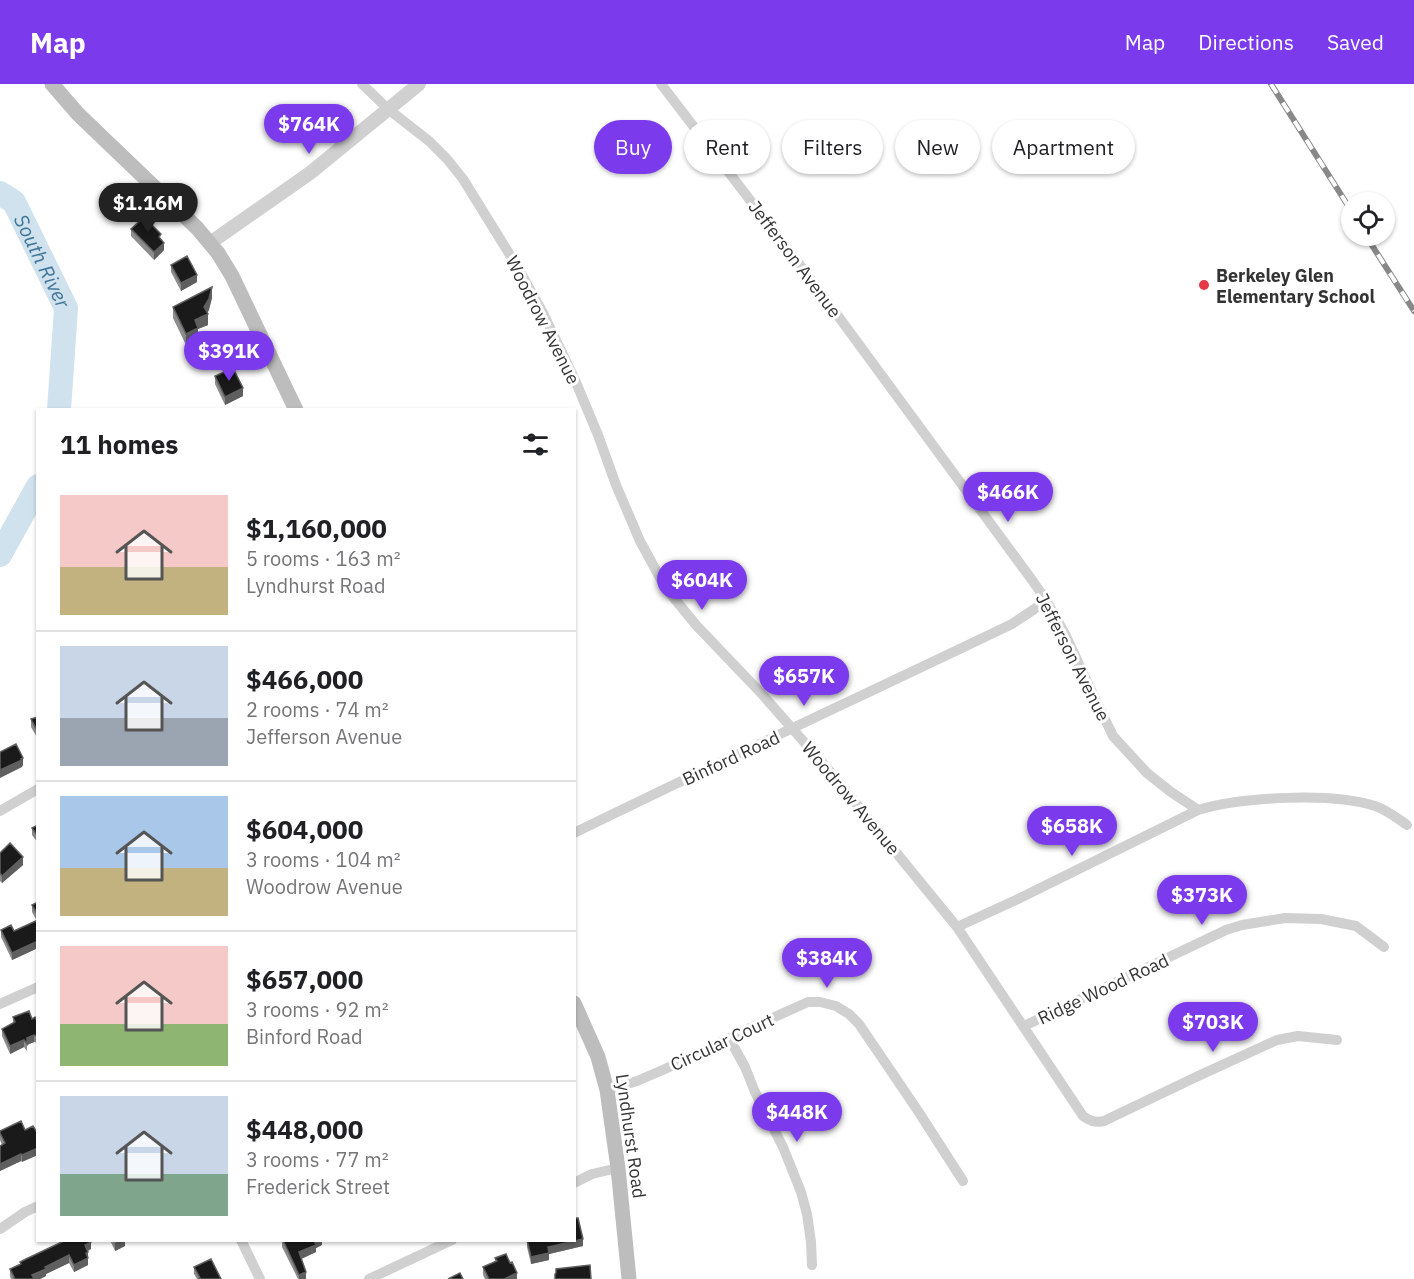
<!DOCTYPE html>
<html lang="en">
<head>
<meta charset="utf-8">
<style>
	body { margin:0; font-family:"IBM Plex Sans",sans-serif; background:#f2f2f2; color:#202124; height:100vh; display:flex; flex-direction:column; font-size:22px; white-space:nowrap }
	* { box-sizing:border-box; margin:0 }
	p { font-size:20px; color:#757577 }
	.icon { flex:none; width:33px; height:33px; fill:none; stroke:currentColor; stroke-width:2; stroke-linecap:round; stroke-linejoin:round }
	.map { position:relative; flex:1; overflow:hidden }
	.sheet { position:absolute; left:36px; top:324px; width:540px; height:834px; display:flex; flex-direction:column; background:#fff; border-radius:0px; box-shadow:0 2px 4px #0004 }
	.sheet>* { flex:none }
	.banner { position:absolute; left:594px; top:36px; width:570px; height:54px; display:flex; gap:12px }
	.tools { position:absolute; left:1341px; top:108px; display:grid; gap:12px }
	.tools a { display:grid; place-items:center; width:54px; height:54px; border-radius:50%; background:#fff; box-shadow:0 2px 4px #0004; font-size:30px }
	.price { position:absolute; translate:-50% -51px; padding:0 14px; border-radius:21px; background:#7c3aed; color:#fff; font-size:20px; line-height:39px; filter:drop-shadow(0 2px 3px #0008) }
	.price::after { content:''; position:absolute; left:50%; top:36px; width:18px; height:14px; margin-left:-9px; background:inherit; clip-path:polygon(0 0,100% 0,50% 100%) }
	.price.current { background:#222; color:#fff }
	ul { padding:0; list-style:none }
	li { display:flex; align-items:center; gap:18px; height:150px; padding:0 24px }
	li+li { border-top:2px solid #e0e0e0 }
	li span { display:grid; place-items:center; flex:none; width:168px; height:120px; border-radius:0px; color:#555 }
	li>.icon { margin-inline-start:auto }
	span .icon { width:72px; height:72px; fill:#fffc; stroke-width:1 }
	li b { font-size:26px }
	h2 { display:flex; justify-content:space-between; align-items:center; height:72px; padding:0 24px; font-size:26px }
	.tag { padding:0 21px; border-radius:27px; background:#fff; box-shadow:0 2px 4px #0004; font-size:21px; line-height:54px }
	.tag.current { background:#7c3aed; color:#fff }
	header { display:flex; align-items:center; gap:36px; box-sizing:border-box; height:84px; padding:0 30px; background:#7c3aed; color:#fff }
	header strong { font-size:28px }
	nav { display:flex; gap:33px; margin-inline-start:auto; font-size:21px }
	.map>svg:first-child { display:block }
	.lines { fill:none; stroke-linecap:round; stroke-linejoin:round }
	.river { stroke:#cfe2ee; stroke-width:24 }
	.minor { stroke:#d0d0d0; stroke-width:10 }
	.tertiary { stroke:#d0d0d0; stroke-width:14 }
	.secondary { stroke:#bdbdbd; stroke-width:15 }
	.rail-casing { stroke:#888; stroke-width:6 }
	.rail { stroke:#fff; stroke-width:4; stroke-dasharray:11; stroke-linecap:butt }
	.wall { fill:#8c8c8c }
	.shaded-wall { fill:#5f5f5f }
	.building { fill:#1a1a1a; stroke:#5f5f5f; stroke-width:1.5 }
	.poi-dot { fill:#e63946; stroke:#fff; stroke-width:2 }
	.labels { text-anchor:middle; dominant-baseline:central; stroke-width:6; stroke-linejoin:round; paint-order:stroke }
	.street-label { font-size:18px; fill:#333; stroke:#fff }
	.poi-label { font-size:18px; font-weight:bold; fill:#333; stroke:#fff; text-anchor:start }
	.water-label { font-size:20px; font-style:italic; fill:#3f7597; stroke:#fff }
</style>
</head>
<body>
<header>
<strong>Map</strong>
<nav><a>Map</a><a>Directions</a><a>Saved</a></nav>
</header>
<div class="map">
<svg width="1414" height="1195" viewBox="0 0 1414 1195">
	<rect width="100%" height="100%" fill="#fff"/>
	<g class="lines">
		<g class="river">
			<path id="s1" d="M0,109L14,118L66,224L59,326"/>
			<path d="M0,471L38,402"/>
		</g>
		<path class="minor" d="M362,0L388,25L429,57L447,75L463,95L518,184L543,229L575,296L598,351L616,401L640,457L665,503L696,541L761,609L827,684L957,843L1083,1032C1090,1037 1095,1039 1104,1037L1196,993L1277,956L1298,952L1337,956
			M661,0L816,202L1032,496L1046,516L1066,552L1091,606L1113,652L1147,689L1171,708L1198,726C1242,713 1331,708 1375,722C1387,726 1397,734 1407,741
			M0,727L38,705
			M574,749C719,678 866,610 1012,540L1033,526L1046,516
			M957,843L1016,816L1198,726
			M0,920L38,903
			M1024,942L1226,846L1242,841L1285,834L1321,835L1356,842L1384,863
			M729,954L745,983L755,1008L783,1063L801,1108L807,1130L811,1158L812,1181
			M607,1006L637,997L665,985L750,944L808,918H820L836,922L849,930L859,940L918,1027L963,1097
			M574,1099L592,1090L618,1084
			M0,1145L25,1128L38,1122
			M241,1156L260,1195
			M369,1195L452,1156"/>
		<path class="tertiary" d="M210,159L310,89L419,0"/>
		<path class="secondary" d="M52,0L78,30L197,144L218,169L232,192L296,326
			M574,919L598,973L607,1006L618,1084L629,1195"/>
		<defs>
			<path id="rail" d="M1271,0L1352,128
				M1366,152L1414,227"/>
		</defs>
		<use href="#rail" class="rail-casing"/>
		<use href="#rail" class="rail"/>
	</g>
	<path class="wall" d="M131,145L161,155L164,166L154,176L131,152Z
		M171,181L197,198L181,207L171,188Z
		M212,214L207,229L208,241L198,245V255L186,261L173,234V223Z
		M215,292L243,312L225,321L215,300Z
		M38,633V655L31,643V635Z
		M38,741V759L32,751V744Z
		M0,769L23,781L2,799L0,797Z
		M38,818V864L12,876L1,853V846L14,847L37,837L32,828V821Z
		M13,933L32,935L38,939V959L34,958L27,961V967L24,963L10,970L2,952V945L13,939Z
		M25,1046L22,1078L21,1077L0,1087V1062L2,1061L0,1056V1047Z
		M110,1156H125V1162L115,1167Z
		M282,1156H322V1161L316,1164V1168L301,1175L306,1195H298L282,1163Z
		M527,1156L583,1162L549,1170V1176L531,1180L527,1163Z
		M91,1165L88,1167V1181L74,1188L69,1179L46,1190V1192L40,1195H11L10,1192V1185L20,1180V1178Z
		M495,1174L510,1179L517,1195H485L483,1191V1183L495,1177Z
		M194,1183L221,1195H197L194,1190Z"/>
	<path class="shaded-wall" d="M164,159V166L154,176V168Z
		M197,191V198L181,207V199Z
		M212,203V214L209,226L207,230H208V241L198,245V255L186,261V250L204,223Z
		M243,304V312L225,321V313Z
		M23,674V681L22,683L0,694V686Z
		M23,773V781L2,799V792Z
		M38,857V864L12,876V869Z
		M34,951V958L27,961V954Z
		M24,956V963L10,970V962Z
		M38,1064V1071L22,1078V1071Z
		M21,1070V1077L0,1087V1080Z
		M583,1155V1162L549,1170V1176L531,1180V1173L548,1163Z
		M121,1156H125V1162L115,1167V1159Z
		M315,1156H322V1161L316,1164V1168L299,1176V1168Z
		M91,1158V1165L85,1168V1161Z
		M88,1168V1181L74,1188V1181Z
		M69,1171V1179L46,1190V1192L40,1195H32V1191L45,1183Z
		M306,1188V1195H299V1191Z
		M517,1189V1195H504Z"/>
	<path class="building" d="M144,133L161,150L159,153L164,159L154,168L131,145Z
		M187,172L197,191L181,199L171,181Z
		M212,203L209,215L204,223L208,230L195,236L198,244L186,250L173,223Z
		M233,284L243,304L225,313L215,292Z
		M38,633V648L31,635Z
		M16,660L23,674L21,675L22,676L0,686V668Z
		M38,741V752L32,744Z
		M10,759L23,773L2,792L0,789V769Z
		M38,818V831L32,821Z
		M38,836V857L12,869L1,846L11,841L14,847Z
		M29,927L32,935L35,933L38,939V952L34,951L27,954V960L24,956L10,962L2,945L15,938L13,933Z
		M21,1037L25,1046L33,1042L38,1050V1064L22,1071L21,1070L0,1080V1062L5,1059L0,1049V1047Z
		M574,1134H578L583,1155L548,1163L549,1169L531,1173L527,1156H574Z
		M66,1156H91V1158L85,1161L88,1168L86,1169L88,1174L74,1181L69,1171L45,1183L46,1185L32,1191L34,1195H15L10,1185L21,1180L20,1178L26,1175Z
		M283,1156H315L314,1157L316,1161L299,1168L306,1188L299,1191Z
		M506,1170L510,1179L512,1178L517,1189L504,1195H489L483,1183L497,1177L495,1174Z
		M211,1175L221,1195H198L200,1194L194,1183Z
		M590,1181L591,1195H555V1190L556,1189V1185Z
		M460,1189L463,1195H448Z"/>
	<circle class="poi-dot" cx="1204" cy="201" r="6"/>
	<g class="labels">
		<g class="street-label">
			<text transform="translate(795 175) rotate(53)">Jefferson Avenue</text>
			<text transform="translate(543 236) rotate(63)">Woodrow Avenue</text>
			<text transform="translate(1073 573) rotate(63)">Jefferson Avenue</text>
			<text transform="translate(731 674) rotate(-25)">Binford Road</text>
			<text transform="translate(851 714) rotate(50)">Woodrow Avenue</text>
			<text transform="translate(1103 905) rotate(-25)">Ridge Wood Road</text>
			<text transform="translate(722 958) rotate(-25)">Circular Court</text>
			<text transform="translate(631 1052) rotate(82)">Lyndhurst Road</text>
		</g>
		<g class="poi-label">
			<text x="1216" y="191">Berkeley Glen<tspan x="1216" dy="21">Elementary School</tspan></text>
		</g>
		<g class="water-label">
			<text stroke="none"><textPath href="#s1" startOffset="82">South River</textPath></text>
		</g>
	</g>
</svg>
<div class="tools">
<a><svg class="icon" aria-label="locate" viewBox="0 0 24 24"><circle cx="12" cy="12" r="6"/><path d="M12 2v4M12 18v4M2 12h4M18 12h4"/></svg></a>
</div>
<b class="price" style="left:309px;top:71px">$764K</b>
<b class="price current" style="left:148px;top:150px">$1.16M</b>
<b class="price" style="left:229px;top:298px">$391K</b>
<b class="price" style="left:1008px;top:439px">$466K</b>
<b class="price" style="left:702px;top:527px">$604K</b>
<b class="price" style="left:804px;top:623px">$657K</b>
<b class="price" style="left:1072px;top:773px">$658K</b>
<b class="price" style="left:1202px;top:842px">$373K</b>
<b class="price" style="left:827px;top:905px">$384K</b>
<b class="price" style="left:1213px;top:969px">$703K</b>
<b class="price" style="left:797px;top:1059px">$448K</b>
<div class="banner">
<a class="tag current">Buy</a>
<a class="tag">Rent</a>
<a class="tag">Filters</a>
<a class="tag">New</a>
<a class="tag">Apartment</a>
</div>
<section class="sheet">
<h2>11 homes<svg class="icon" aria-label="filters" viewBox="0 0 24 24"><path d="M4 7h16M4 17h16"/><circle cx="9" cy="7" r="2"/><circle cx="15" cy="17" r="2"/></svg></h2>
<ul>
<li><span style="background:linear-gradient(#f6c9c9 60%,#c2b280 0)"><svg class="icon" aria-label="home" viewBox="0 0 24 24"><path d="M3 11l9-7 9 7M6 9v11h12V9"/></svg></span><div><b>$1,160,000</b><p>5 rooms · 163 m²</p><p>Lyndhurst Road</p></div></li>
<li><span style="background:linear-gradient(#c9d6e8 60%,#9aa5b1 0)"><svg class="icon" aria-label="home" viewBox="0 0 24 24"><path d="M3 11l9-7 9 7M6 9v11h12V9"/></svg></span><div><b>$466,000</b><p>2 rooms · 74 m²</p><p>Jefferson Avenue</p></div></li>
<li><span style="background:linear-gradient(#a9c7e8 60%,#c2b280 0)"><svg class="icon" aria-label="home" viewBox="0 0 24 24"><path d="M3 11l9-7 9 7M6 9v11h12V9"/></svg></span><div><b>$604,000</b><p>3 rooms · 104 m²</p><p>Woodrow Avenue</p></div></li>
<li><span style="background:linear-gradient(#f6c9c9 65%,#8fb573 0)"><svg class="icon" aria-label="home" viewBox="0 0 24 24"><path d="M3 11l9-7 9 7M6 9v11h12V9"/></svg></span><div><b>$657,000</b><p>3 rooms · 92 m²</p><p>Binford Road</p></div></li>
<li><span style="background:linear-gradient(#c9d6e8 65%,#7fa58c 0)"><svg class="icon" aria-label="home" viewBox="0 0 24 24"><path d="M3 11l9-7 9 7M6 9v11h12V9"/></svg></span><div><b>$448,000</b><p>3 rooms · 77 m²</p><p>Frederick Street</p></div></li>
</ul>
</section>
</div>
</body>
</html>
